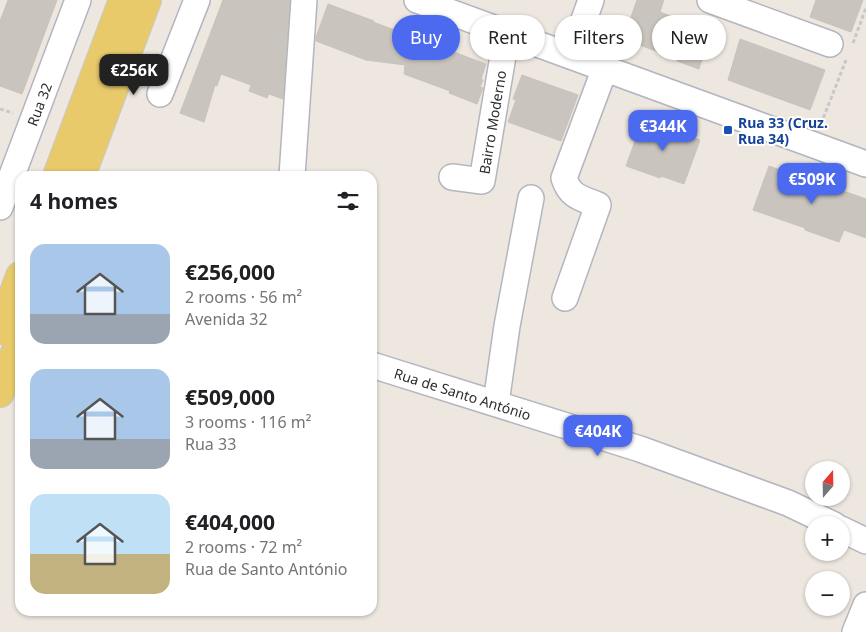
<!DOCTYPE html>
<html lang="en">
<head>
<meta charset="utf-8">
<style>
	body { margin:0; font-family:"Noto Sans",sans-serif; background:#f6f6f6; color:#202124; height:100vh; display:flex; flex-direction:column; font-size:19px; white-space:nowrap }
	* { box-sizing:border-box; margin:0 }
	p { font-size:16px; color:#757577 }
	.icon { flex:none; width:28px; height:28px; fill:none; stroke:currentColor; stroke-width:2; stroke-linecap:round; stroke-linejoin:round }
	.map { position:relative; flex:1; overflow:hidden }
	.details { position:absolute; left:15px; top:171px; width:362px; height:445px; display:flex; flex-direction:column; background:#fff; border-radius:15px; box-shadow:0 1px 4px #0004 }
	.details>* { flex:none }
	.banner { position:absolute; left:392px; top:15px; width:398px; height:45px; display:flex; gap:10px }
	.needle { width:32px; rotate:20deg }
	.controls { position:absolute; left:805px; top:461px; display:grid; gap:10px }
	.controls a { display:grid; place-items:center; width:45px; height:45px; border-radius:50%; background:#fff; box-shadow:0 1px 4px #0004; font-size:25px }
	.price { position:absolute; translate:-50% -42px; padding:0 11px; border-radius:10px; background:#4b6aef; color:#fff; font-size:16px; line-height:32px; filter:drop-shadow(0 1px 2px #0008) }
	.price::after { content:''; position:absolute; left:50%; top:30px; width:15px; height:11px; margin-left:-8px; background:inherit; clip-path:polygon(0 0,100% 0,50% 100%) }
	.price.selected { background:#222; color:#fff }
	ul { padding:0; list-style:none }
	li { display:flex; align-items:center; gap:15px; height:125px; padding:0 15px }
	li span { display:grid; place-items:center; flex:none; width:140px; height:100px; border-radius:15px; color:#555 }
	li>.icon { margin-inline-start:auto }
	span .icon { width:60px; height:60px; fill:#fffc; stroke-width:1 }
	li b { font-size:21px }
	h2 { display:flex; justify-content:space-between; align-items:center; height:60px; padding:0 15px; font-size:21px }
	.chip { padding:0 18px; border-radius:22px; background:#fff; box-shadow:0 1px 4px #0004; font-size:18px; line-height:45px }
	.chip.selected { background:#4b6aef; color:#fff }
	.map>svg:first-child { display:block }
	.building { fill:#c9c5be; stroke:#c9c3b9 }
	.lines { fill:none; stroke-linecap:round; stroke-linejoin:round }
	.minor-casing { stroke:#b3b6bf; stroke-width:28 }
	.major-casing { stroke:#c8c8c8; stroke-width:30 }
	.path { stroke:#c8c8c8; stroke-width:3; stroke-dasharray:4 2.5; stroke-linecap:butt }
	.minor { stroke:#fff; stroke-width:25 }
	.major { stroke:#e8ca6a; stroke-width:28 }
	.transit-dot { fill:#1a4fb4; stroke:#fff; stroke-width:2 }
	.labels { text-anchor:middle; dominant-baseline:central; stroke-width:4; stroke-linejoin:round; paint-order:stroke }
	.street-label { font-size:14px; fill:#2d2d2d; stroke:#fff }
	.transit-label { font-size:14px; font-weight:bold; fill:#164399; stroke:#fff; text-anchor:start }
</style>
</head>
<body>
<div class="map">
<svg width="866" height="632" viewBox="0 0 866 632">
	<rect width="100%" height="100%" fill="#ede7e0"/>
	<path class="building" d="M8,0H57L22,94L0,86V21Z
		M223,0H290L283,99L269,94L267,98L249,91L251,85L221,74L217,86L215,85L204,122L180,113Z
		M637,0H664L660,12L691,24L692,22L711,29L699,69L677,61L678,59L623,39Z
		M816,0H863L851,32L810,17Z
		M328,4L374,21L373,22L486,64L481,79L483,80L480,87L483,88L477,104L449,93L450,91L404,74L405,65L366,60L316,41V37Z
		M740,39L825,70L810,110L728,80Z
		M522,75L578,95L561,141L508,122L516,100L513,99Z
		M643,119L700,140L684,184L661,176L660,178L626,166Z
		M769,166L821,185V183L866,199V238L844,230L839,242L805,230V228L753,210Z"/>
	<g class="lines">
		<defs>
			<g id="minor">
				<path d="M417,0L866,164"/>
				<path d="M710,0L830,44"/>
				<path d="M571,56L591,0"/>
				<path d="M160,94L197,0"/>
				<path d="M292,176L304,0"/>
				<path id="s1" d="M452,177L482,181L503,56L510,33"/>
				<path id="s2" d="M0,207L78,0"/>
				<path d="M565,298L598,205C581,198 570,197 564,178L605,68"/>
				<path id="s3" d="M372,365L640,449L788,503L834,525"/>
				<path d="M496,403L507,326L531,198"/>
				<path d="M841,529L866,541"/>
				<path d="M855,632L866,605"/>
			</g>
			<path id="major" d="M57,176L123,0
				M81,176L147,0
				M0,330L20,276
				M0,393L20,339"/>
		</defs>
		<use href="#minor" class="minor-casing"/>
		<use href="#major" class="major-casing"/>
		<path class="path" d="M853,43L866,8
			M0,109L13,113
			M821,124L846,60"/>
		<use href="#minor" class="minor"/>
		<use href="#major" class="major"/>
	</g>
	<rect class="transit-dot" x="723" y="125" width="10" height="10" rx="2.5"/>
	<g class="labels">
		<g class="street-label">
			<text stroke="none"><textPath href="#s2" startOffset="110">Rua 32</textPath></text>
			<text stroke="none"><textPath href="#s1" startOffset="90">Bairro Moderno</textPath></text>
			<text stroke="none"><textPath href="#s3" startOffset="95">Rua de Santo António</textPath></text>
		</g>
		<g class="transit-label">
			<text x="738" y="122">Rua 33 (Cruz.<tspan x="738" dy="16">Rua 34)</tspan></text>
		</g>
	</g>
</svg>
<div class="controls">
<a><svg class="needle" viewBox="-14 -14 28 28"><path d="M0-13l5 13h-10z" fill="#e53935"/><path d="M0 13l5-13h-10z" fill="#757577"/></svg></a>
<a>+</a>
<a>−</a>
</div>
<b class="price selected" style="left:134px;top:96px">€256K</b>
<b class="price" style="left:663px;top:152px">€344K</b>
<b class="price" style="left:812px;top:205px">€509K</b>
<b class="price" style="left:598px;top:457px">€404K</b>
<div class="banner">
<a class="chip selected">Buy</a>
<a class="chip">Rent</a>
<a class="chip">Filters</a>
<a class="chip">New</a>
</div>
<section class="details">
<h2>4 homes<svg class="icon" aria-label="filters" viewBox="0 0 24 24"><path d="M4 7h16M4 17h16"/><circle cx="9" cy="7" r="2"/><circle cx="15" cy="17" r="2"/></svg></h2>
<ul>
<li><span style="background:linear-gradient(#a9c7e8 70%,#9aa5b1 0)"><svg class="icon" aria-label="home" viewBox="0 0 24 24"><path d="M3 11l9-7 9 7M6 9v11h12V9"/></svg></span><div><b>€256,000</b><p>2 rooms · 56 m²</p><p>Avenida 32</p></div></li>
<li><span style="background:linear-gradient(#a9c7e8 70%,#9aa5b1 0)"><svg class="icon" aria-label="home" viewBox="0 0 24 24"><path d="M3 11l9-7 9 7M6 9v11h12V9"/></svg></span><div><b>€509,000</b><p>3 rooms · 116 m²</p><p>Rua 33</p></div></li>
<li><span style="background:linear-gradient(#bfe0f5 60%,#c2b280 0)"><svg class="icon" aria-label="home" viewBox="0 0 24 24"><path d="M3 11l9-7 9 7M6 9v11h12V9"/></svg></span><div><b>€404,000</b><p>2 rooms · 72 m²</p><p>Rua de Santo António</p></div></li>
</ul>
</section>
</div>
</body>
</html>
